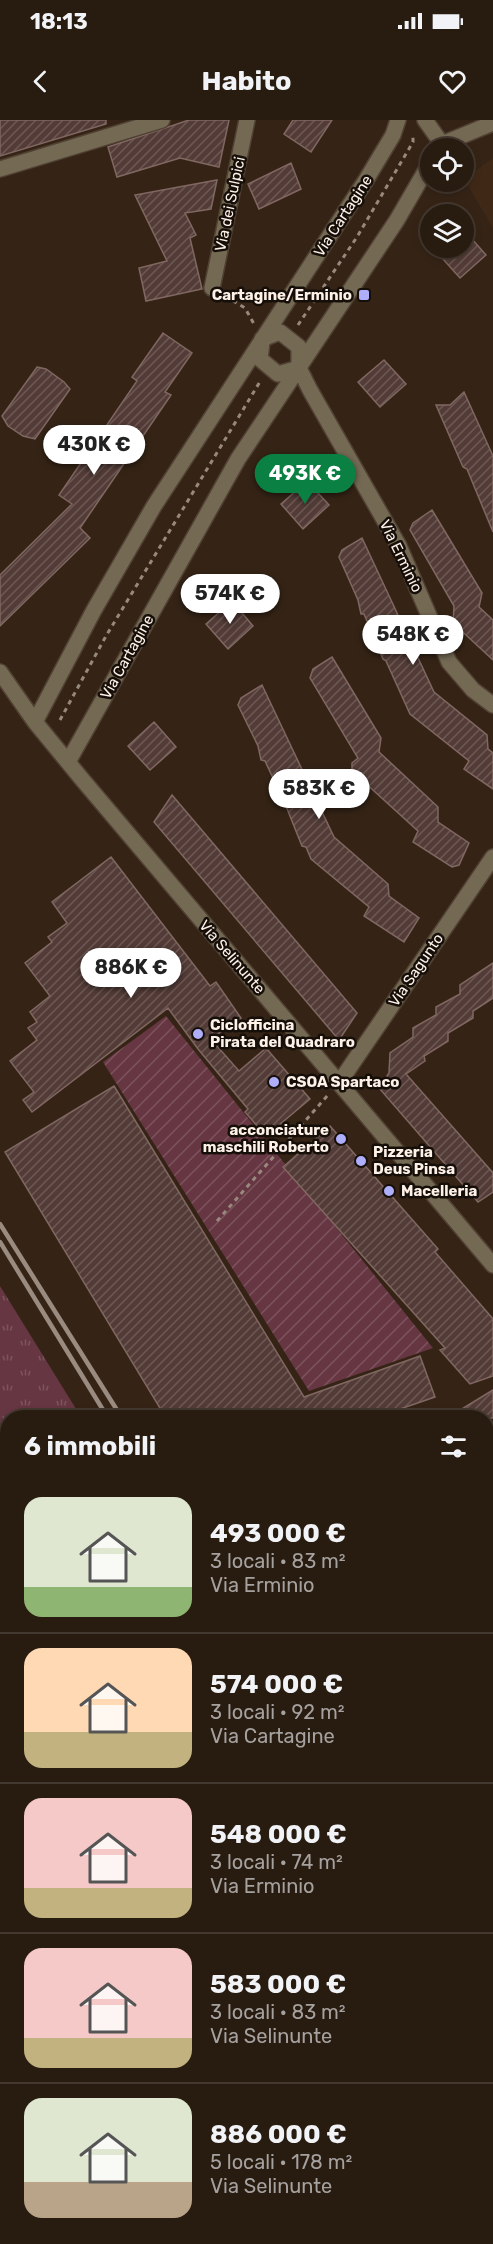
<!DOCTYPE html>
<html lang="it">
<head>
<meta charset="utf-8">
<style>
	body { margin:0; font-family:Rubik,sans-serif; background:#302419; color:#f1f3f6; height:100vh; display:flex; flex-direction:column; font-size:22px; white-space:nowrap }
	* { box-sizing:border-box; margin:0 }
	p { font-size:20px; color:#a5a19f }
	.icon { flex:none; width:33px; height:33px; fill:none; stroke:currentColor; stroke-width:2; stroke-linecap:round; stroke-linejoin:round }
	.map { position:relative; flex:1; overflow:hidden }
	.side { position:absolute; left:0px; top:1290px; width:494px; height:834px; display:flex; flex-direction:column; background:#281b10; border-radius:24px 24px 0 0; box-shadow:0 3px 9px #0003,0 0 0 2px #443930 }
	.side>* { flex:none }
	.controls { position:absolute; left:420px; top:18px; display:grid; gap:12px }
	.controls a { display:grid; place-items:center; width:54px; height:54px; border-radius:50%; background:#281b10; box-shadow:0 3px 9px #0003,0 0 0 2px #443930; font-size:30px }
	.price { position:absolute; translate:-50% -51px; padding:0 14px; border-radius:21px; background:#fff; color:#222; font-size:20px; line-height:39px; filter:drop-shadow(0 2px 3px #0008) }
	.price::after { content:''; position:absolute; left:50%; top:36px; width:18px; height:14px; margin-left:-9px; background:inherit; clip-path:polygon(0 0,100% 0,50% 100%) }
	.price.current { background:#0b8043; color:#fff }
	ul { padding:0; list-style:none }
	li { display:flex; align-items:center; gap:18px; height:150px; padding:0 24px }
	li+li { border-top:2px solid #443930 }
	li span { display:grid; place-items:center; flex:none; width:168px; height:120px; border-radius:18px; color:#555 }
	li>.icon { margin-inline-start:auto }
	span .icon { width:72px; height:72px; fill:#fffc; stroke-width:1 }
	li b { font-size:26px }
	h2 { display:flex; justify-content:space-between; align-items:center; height:72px; padding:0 24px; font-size:26px }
	.status { display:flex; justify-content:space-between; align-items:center; height:42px; padding:0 30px; background:#281b10; direction:ltr }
	.status svg { height:16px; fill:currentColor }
	header { display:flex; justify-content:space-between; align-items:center; height:78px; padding:0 24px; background:#281b10; font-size:27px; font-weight:700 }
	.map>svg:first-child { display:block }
	.built { fill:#3f2816 }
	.grass { fill:url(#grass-tufts) }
	.garden { fill:url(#garden-furrows) }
	.pitch { fill:#663642 }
	.building { fill:url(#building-hatch); stroke:#816762; stroke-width:1.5 }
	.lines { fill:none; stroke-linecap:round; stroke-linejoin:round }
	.minor-casing { stroke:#514133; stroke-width:18 }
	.major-casing { stroke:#514133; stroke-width:18 }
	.path { stroke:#98897e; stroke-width:3; stroke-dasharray:4.5 4.5; stroke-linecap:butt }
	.minor { stroke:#746a54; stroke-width:15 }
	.major { stroke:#c0ab7f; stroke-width:15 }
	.rail { stroke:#9a8b80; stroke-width:4.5 }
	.poi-dot { fill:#aeaefb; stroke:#160f09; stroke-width:2 }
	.labels { text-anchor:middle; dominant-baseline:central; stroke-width:5; stroke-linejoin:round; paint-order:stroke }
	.street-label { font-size:15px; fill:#fdf1e8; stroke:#160f09 }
	.poi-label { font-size:15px; font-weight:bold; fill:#fdf1e8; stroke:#160f09; text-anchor:start }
</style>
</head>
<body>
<div class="status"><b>18:13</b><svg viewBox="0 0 49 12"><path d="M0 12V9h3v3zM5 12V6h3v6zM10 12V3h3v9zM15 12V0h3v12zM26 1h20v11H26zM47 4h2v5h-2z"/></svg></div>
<header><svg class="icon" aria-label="back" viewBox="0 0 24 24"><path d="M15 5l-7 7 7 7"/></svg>Habito<svg class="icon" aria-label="heart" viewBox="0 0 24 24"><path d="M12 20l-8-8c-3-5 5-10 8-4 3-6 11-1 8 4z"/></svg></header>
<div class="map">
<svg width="493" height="2124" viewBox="0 0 493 2124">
	<defs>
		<pattern id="grass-tufts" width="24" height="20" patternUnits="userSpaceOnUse" patternTransform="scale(1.5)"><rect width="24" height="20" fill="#663642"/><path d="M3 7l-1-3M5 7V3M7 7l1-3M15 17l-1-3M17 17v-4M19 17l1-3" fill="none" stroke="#7d545d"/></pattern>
		<pattern id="garden-furrows" width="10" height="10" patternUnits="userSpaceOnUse" patternTransform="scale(1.5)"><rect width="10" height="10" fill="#663642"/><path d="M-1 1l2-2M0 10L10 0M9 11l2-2" fill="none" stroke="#7d545d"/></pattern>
		<pattern id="building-hatch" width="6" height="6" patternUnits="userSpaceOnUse" patternTransform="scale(1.5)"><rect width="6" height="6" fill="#533c37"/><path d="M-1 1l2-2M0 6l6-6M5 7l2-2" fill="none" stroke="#6d5954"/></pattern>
	</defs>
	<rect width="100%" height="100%" fill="#352416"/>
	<path class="built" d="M493,38V108L464,59Z
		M493,1445V1650L486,1655V1449Z"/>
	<path class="grass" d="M0,1166L81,1297L8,1298L7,1401L0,1402Z
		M0,1779L7,1780V1810H0Z
		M486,1904L493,1915V2083L486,2082Z"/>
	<path class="garden" d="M166,896L433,1228L309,1271L103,942Z"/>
	<path class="pitch" d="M493,1755V1828L486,1819V1761Z
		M165,2117H251L246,2124H178Z"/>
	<path class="building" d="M0,0H106V4L0,36Z
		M189,0H229L219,47L180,38L117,57L108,27Z
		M293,0H332L311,32L284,14Z
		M291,43L301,69L259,89L248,64Z
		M217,60L211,89L185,93L196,115L190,118L202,169L146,181L139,148L167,141L135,75Z
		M464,110L486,135L460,158L433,128H464Z
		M163,213L192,233L165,272L171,275L80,408L90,418L0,506V455L72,384L59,375L137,261L132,257Z
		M384,240L406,264L380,287L358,262Z
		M37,247L46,249L64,262L70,269L35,319L23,316L8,306L2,296Z
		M464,272L493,336V412L467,349L463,347L436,285H450Z
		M307,361L329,385L303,409L281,384Z
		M432,390L482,473L479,487L493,500V540L453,503L454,486L410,410L413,403Z
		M362,418L434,572L487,615L488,629L493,633V669L464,649L469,641L410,594L386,541L383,539L364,494H361L358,480L339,437L342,430Z
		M232,481L253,506L228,529L206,504Z
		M332,537L381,618L379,632L438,687V702L469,723L459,745L452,747L413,722L418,711L352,651V643L358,638L310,558L313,549Z
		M262,565L334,717L388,764L389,776L419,798L404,822L364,796L369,787L311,739L306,727L302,726L286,686L283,685L280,673L265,641L261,640L258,626L238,585L241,578Z
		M154,602L176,627L150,650L128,626Z
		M172,675L357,893L339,920L154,702Z
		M111,737L210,866L216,862L241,898L214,917L219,923L216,925L239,951L266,928L310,979L266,1016L245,992L248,989L198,929L168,888L32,992L23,980L34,972L10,941L37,920L28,908L37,902L30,892L50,876L25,843L52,822L48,817L67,803L52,782Z
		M493,843V878L473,891V898L448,913V921L424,936L425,941L406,954L493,1053V1072L478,1082L379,968L389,953L390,933L413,917V908L436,895V887L460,874V865Z
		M114,966L304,1277L420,1236L435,1277L374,1298H166L5,1032Z
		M330,1006L438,1129L435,1132L493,1199V1256L470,1264L440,1230L445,1228L283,1047Z
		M493,1270V1298H447Z"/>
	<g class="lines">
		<defs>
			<path id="minor" d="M425,0L442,24
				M439,28L442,24L493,3
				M0,49L162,0
				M212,168L247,0
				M262,219L280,212L299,227V248L310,270L399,426L449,542L473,570L493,585
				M262,222L260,239L278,254L299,248
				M0,552L35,602L81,658L493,1145
				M35,602L94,490L154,386L366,60L393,15L398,0
				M68,642L238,339L397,100L430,43
				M339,963L493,737
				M0,1385L8,1389"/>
			<path id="major" d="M486,1696L493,1693
				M87,2116L90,2124"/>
		</defs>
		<use href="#minor" class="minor-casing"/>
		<use href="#major" class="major-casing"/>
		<path class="path" d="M225,176L245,188L254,204
			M298,205L357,117L413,22V14
			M60,600L106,516L261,260
			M217,1101L328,975
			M486,1964H493
			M486,1978L493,1970
			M486,2027L493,2034
			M486,2083L493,2084
			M273,2124L281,2116"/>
		<use href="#minor" class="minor"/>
		<use href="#major" class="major"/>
		<path class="rail" d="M0,1104L122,1298
			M0,1122L108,1298
			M486,1876L493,1888
			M486,1894L493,1905"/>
	</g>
	<g class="poi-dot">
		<rect x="358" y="169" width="12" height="12" rx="3"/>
		<circle cx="198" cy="914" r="6"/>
		<circle cx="274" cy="962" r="6"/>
		<circle cx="341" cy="1019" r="6"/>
		<circle cx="361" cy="1041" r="6"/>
		<circle cx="389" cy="1071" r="6"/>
	</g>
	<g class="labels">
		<g class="street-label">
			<text transform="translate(230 84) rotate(-78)">Via dei Sulpici</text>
			<text transform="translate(343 96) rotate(-57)">Via Cartagine</text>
			<text transform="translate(401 436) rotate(64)">Via Erminio</text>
			<text transform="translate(127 537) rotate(-61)">Via Cartagine</text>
			<text transform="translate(232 837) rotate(49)">Via Selinunte</text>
			<text transform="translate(416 850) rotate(-56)">Via Sagunto</text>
		</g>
		<g class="poi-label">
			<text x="352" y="175" text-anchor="end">Cartagine/Erminio</text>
			<text x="210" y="905">Ciclofficina<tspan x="210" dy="17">Pirata del Quadraro</tspan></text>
			<text x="286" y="962">CSOA Spartaco</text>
			<text x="329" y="1010" text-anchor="end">acconciature<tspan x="329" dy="17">maschili Roberto</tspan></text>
			<text x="373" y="1032">Pizzeria<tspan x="373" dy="17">Deus Pinsa</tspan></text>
			<text x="401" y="1071">Macelleria</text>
		</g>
	</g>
</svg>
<div class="controls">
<a><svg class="icon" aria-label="locate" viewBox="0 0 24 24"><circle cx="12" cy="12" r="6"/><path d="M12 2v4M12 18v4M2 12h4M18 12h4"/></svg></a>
<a><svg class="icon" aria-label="layers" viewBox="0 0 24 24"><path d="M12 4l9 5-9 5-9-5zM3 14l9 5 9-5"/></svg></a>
</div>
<b class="price" style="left:94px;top:356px">430K €</b>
<b class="price current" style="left:305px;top:385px">493K €</b>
<b class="price" style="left:230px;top:505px">574K €</b>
<b class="price" style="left:413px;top:546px">548K €</b>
<b class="price" style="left:319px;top:700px">583K €</b>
<b class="price" style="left:131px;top:879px">886K €</b>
<section class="side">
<h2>6 immobili<svg class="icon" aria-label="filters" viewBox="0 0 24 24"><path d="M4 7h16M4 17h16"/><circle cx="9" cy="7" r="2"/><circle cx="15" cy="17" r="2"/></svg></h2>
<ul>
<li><span style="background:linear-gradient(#dfe7d0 75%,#8fb573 0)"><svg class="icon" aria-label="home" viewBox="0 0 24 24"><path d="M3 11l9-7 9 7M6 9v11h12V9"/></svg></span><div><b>493 000 €</b><p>3 locali · 83 m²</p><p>Via Erminio</p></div></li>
<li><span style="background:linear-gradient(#ffd9b3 70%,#c2b280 0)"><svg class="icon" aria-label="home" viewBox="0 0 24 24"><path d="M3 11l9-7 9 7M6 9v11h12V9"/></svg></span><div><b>574 000 €</b><p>3 locali · 92 m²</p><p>Via Cartagine</p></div></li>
<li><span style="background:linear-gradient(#f6c9c9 75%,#c2b280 0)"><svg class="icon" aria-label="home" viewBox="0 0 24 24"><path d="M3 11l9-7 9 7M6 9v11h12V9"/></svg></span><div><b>548 000 €</b><p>3 locali · 74 m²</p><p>Via Erminio</p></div></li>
<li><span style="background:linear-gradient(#f6c9c9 75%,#c2b280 0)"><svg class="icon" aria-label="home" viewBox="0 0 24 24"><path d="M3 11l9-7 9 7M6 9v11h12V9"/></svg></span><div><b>583 000 €</b><p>3 locali · 83 m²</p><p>Via Selinunte</p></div></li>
<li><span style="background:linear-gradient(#dfe7d0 70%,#b9a48a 0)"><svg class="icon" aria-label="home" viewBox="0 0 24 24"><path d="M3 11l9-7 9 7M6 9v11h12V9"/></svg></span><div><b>886 000 €</b><p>5 locali · 178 m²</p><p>Via Selinunte</p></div></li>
</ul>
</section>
</div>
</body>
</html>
